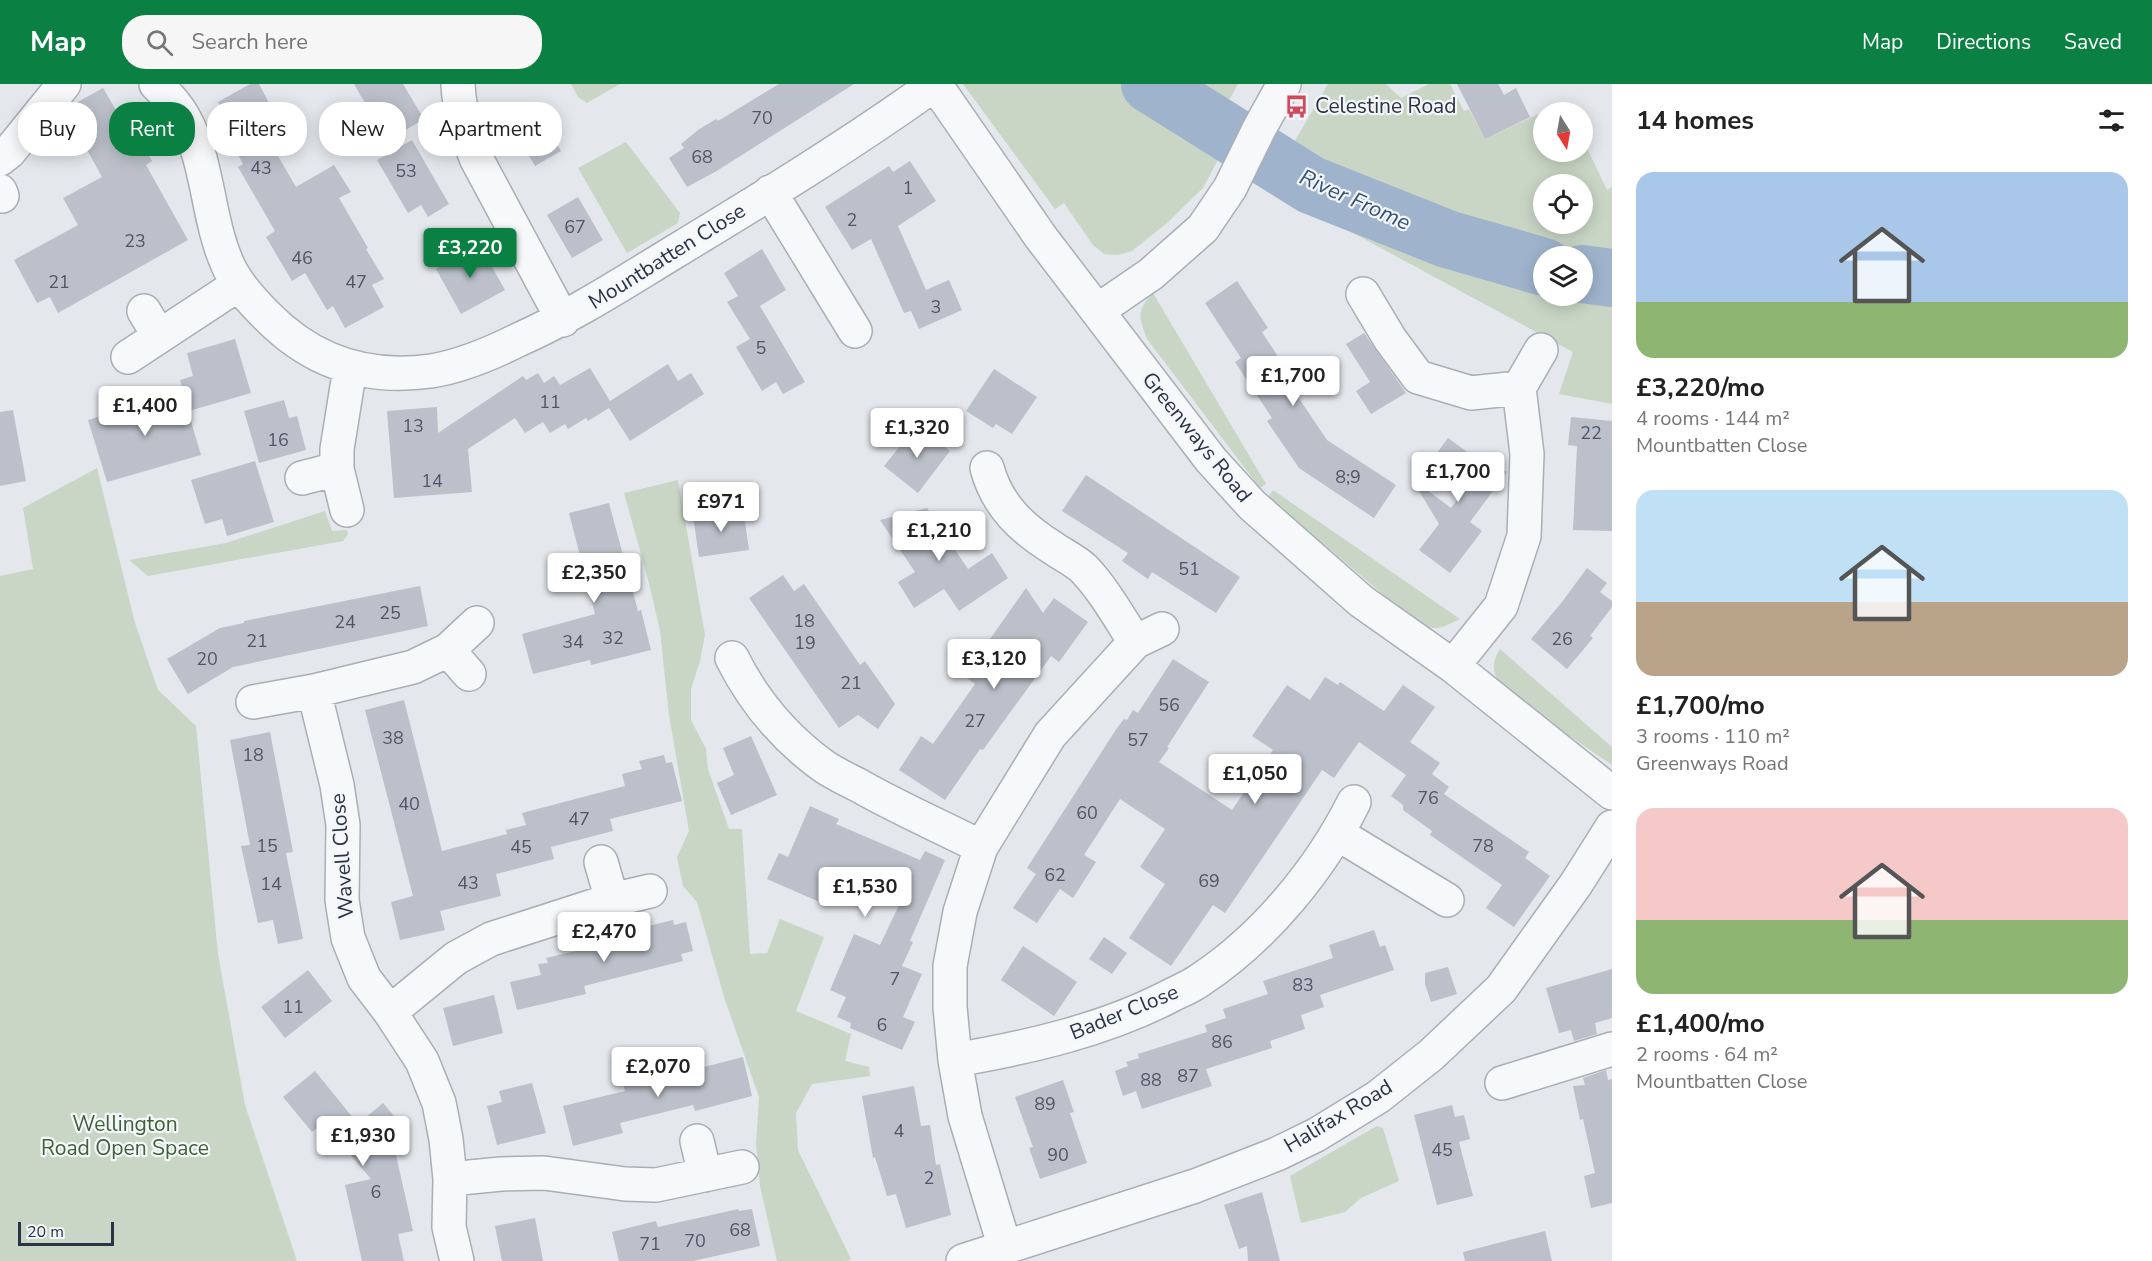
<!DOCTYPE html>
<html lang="en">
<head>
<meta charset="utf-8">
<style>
	body { margin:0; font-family:"Nunito Sans",sans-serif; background:#f6f6f6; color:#222; height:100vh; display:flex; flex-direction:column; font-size:22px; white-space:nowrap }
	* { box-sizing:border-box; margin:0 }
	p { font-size:20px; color:#767676 }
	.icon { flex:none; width:33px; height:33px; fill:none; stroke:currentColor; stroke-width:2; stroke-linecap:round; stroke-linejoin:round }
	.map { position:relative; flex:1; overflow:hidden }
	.drawer { display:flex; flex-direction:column; background:#fff; width:540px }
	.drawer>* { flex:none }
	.top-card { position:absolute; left:18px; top:18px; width:570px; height:54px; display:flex; gap:12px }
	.needle { width:39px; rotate:169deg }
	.buttons { position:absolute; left:1533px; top:18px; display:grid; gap:12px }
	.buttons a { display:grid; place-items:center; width:60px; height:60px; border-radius:50%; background:#fff; box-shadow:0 3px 15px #0003; font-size:30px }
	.scale { position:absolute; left:18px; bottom:15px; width:96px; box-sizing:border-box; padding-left:6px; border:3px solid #2b3445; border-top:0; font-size:16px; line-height:21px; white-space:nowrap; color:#2b3445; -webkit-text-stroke:4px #f4f6f9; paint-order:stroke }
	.price { position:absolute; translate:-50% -51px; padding:0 14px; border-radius:6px; background:#fff; color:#222; font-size:20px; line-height:39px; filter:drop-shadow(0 2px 3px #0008) }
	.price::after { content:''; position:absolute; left:50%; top:36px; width:18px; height:14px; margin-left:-9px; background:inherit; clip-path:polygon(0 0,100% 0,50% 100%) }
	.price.active { background:#0b8043; color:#fff }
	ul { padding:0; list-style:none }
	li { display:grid; align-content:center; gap:12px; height:318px; padding:0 24px }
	li span { display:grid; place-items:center; height:186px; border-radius:18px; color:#555 }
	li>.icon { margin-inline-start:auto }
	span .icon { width:108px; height:108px; fill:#fffc; stroke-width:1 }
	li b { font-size:26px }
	h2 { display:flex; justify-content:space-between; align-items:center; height:72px; padding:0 24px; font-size:26px }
	.pill { padding:0 21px; border-radius:24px; background:#fff; box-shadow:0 3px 15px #0003; font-size:21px; line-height:54px }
	.pill.active { background:#0b8043; color:#fff }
	header { display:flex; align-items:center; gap:36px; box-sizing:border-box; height:84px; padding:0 30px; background:#0b8043; color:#fff }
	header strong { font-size:28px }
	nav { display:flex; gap:33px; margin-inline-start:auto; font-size:21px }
	.search { width:420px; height:54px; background:#f6f6f6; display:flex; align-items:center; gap:15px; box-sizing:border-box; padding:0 21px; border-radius:24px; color:#767676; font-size:22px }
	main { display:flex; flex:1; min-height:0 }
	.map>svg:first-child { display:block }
	.green { fill:#c9d6c5; fill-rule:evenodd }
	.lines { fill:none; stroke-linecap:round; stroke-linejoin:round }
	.river { stroke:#9fb4cc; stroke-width:58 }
	.building { fill:#bbc0ca }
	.minor-casing { stroke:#a9aeb7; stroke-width:36 }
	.minor { stroke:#f7f8fa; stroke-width:33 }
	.labels { text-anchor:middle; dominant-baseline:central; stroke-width:4.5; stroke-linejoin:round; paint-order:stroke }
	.number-label { font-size:18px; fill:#4f5766 }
	.poi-label { font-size:21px; fill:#2b3445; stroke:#f4f6f9; text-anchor:start }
	.street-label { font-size:21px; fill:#2b3445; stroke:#f4f6f9 }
	.park-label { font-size:21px; fill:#3f6138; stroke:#f4f6f9 }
	.water-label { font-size:22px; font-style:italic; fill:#34527a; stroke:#f4f6f9 }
</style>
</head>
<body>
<header>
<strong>Map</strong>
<div class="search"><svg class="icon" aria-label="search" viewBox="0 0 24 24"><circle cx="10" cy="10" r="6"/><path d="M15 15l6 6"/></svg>Search here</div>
<nav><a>Map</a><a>Directions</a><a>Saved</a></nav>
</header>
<main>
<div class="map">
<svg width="1612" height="1177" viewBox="0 0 1612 1177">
	<rect width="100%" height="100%" fill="#e4e7ec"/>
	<path class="green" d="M571,0H620L587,19L578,13Z
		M963,0H1238L1203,63L1220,72L1203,104L1167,139L1132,167L1118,171L1104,170L1093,161L1064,119L1055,125Z
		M1328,0H1386L1401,14L1429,0H1450L1464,27L1469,25L1485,55L1564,18L1570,28H1544V68H1582L1583,56L1607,106L1612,103V183L1583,177L1582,172H1557L1484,163L1543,186L1544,212H1582L1583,195L1612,200V320L1559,310L1573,268L1268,103ZM1544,100H1582V140H1544Z
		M626,58L680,129L678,139L627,169L578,84Z
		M1153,209L1266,400L1260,404L1147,255C1139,233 1136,227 1153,209Z
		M97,384L135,539L158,606L196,642L218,870L245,1021L297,1177H0V492L33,485L23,424Z
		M678,396L705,551L700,577L691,605V636L706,665L708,685L729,745H742L750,870L767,869L780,835L824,853L796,927L851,950L845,977L869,983L870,992L812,1000L796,1029L798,1066L851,1175L847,1177H777L760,1102L756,1060L759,1013L724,913L697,818L683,802L677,773L689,747L669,631L660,547L649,499L624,409Z
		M1273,406L1460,535C1441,544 1437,548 1417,539L1268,413Z
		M325,427L332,447L347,446L348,450L343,457L148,492L129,476L226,459Z
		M1500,565L1612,663V681L1507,609C1495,593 1488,584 1500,565Z
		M1377,1042L1383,1044L1399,1097L1361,1114L1345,1128L1301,1139L1290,1092Z"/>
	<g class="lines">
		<path class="river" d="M1150,0L1311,101L1447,155L1544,183
			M1582,190L1612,194"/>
	</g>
	<path class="building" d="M250,0H259L277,34L261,43L296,103L334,81L351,108L339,114L368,164L366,165L384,195L372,201L384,223L345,244L333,222L327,226L305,189L292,197L266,153L275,147L238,83L243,80L218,33L224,30L218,18Z
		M354,0H403L424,35L387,57Z
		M779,0H854L715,88L687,103L669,74L684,64L681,60L698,46L716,35L718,37Z
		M1457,0H1498L1504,11L1516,4L1530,33L1485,55Z
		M103,4L119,31L124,28L152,77L146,81L188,156L58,229L50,213L37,219L14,176L78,141L63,114L102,93L67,29L78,23L76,19Z
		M547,43L561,67L535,82L521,58Z
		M412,56L449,120L428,133L421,121L408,129L377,76Z
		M910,77L936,117L898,142L926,206L949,196L962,226L919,245L911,227L904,229L871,155L852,166L825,123L889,82L893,88Z
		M578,113L603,156L572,174L547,131Z
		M479,160L505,206L461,230L436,185Z
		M762,165L786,206L760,222L805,298L783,310L776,298L762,307L736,263L750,255L727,218L738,212L724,189Z
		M1237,197L1268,244L1262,248L1299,305L1294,307L1327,356L1396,401L1374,434L1299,384L1267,337L1272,334L1235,278L1241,274L1205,219Z
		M1364,249L1406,309L1371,330L1356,307L1370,298L1346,260Z
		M235,255L251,309L189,327L180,296L193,292L187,269Z
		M668,280L678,297L691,289L704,310L630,357L609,324L588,337L586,334L568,345L565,340L550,349L543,338L525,349L515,334L468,365L472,408L394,414L387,327L437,323L438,349L523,292L526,296L538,289L544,299L554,292L560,301L590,284L610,317Z
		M994,285L1037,313L1012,350L996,340L993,344L966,327Z
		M182,307L201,371L107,398L88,336Z
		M284,316L289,334L297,332L306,366L259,379L244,327Z
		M13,326L26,397L0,402V328Z
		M1571,333L1612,337V447L1573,446L1577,362L1568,361Z
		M917,341L950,367L918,409L884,382Z
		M1448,354L1484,380L1488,374L1507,388L1470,438L1482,447L1450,489L1419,466L1439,440L1413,397L1414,396L1451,424L1464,406L1429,380Z
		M255,377L274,438L227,452L222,435L205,440L191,396Z
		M1086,391L1240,493L1216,529L1152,488L1148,495L1122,477L1128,469L1062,427Z
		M609,419L638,527L641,526L651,566L591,581L590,576L533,590L522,550L595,530L569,429Z
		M743,424L749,466L699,473L693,432Z
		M927,424L968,485L992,469L1008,494L959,527L944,505L914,524L898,498L915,488L880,436Z
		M1587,484L1607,499L1600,508L1612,517V523L1590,552L1593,554L1567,585L1531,555L1562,518Z
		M783,491L794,507L804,500L860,581L865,577L895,620L878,645L858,631L839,644L749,514Z
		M420,502L428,542L233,583L188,610L167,575L220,544L244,539V537Z
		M1026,504L1043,529L1054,514L1088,538L1059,578L1051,572L983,666L980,665L945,716L899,686L921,652L933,660L975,600L964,592Z
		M1173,575L1209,598L1167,663L1169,664L1159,678L1232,726L1273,666L1252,652L1287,601L1310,616L1325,593L1338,601L1340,598L1384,627L1403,601L1435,623L1410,658L1440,679L1432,690L1449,703L1444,710L1529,768L1525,774L1550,792L1514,843L1486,824L1502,801L1430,751L1432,747L1403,726V721L1391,712L1406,691L1359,658L1334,694L1322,686L1225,829L1213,821L1171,882L1129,854L1165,800L1140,783L1165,745L1120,715L1084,771L1096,778L1073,814L1060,805L1037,839L1013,824L1036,790L1027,784L1117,644L1124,635L1127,636L1133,626L1138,629Z
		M404,616L442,767L507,750L506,746L526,741L522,729L625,702L622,690L642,685L639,677L664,671L666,679L672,678L682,717L610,735L613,747L551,763L554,775L496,790L501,812L440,827L445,846L400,856L391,818L413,812L365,626Z
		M270,648L293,768L286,769L303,855L278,860L273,836L258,839L241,762L250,761L230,656Z
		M751,652L777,711L731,731L717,699L734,691L723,664Z
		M810,722L839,735L836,740L920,776L925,767L945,776L910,857L913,858L902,882L922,890L903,933L915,938L902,966L850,944L851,939L837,933L846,913L830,906L854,850L880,861L901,817L837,789L824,820L767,795L779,769L788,773Z
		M673,836L674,841L686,838L693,867L681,870L683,877L584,902L586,910L517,926L510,898L541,891L538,880L548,879L546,874L598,862L596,855Z
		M1374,846L1380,863L1385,861L1394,886L1320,911L1324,923L1301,931L1305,945L1270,957L1272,964L1206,985L1212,1002L1142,1025L1136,1007L1123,1012L1115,987L1128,982L1126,978L1139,974L1138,970L1207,948L1205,941L1226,934L1223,925L1268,910L1263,897L1333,874L1329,861Z
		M1104,853L1127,869L1112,890L1089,875Z
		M1023,862L1077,898L1054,932L1001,896Z
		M1448,883L1457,910L1431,918L1425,900V889Z
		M1612,885V934L1595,939L1597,950L1574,957L1571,946L1559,949L1546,904Z
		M308,886L332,917L285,954L261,923Z
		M494,911L503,949L453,962L443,924Z
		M743,973L752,1012L695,1027L693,1021L620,1039L623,1049L573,1062L563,1022L625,1007L622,997L703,977L704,983Z
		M1606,986L1608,996L1612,995V1119L1591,1124L1584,1092L1595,1089L1583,1035L1580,1036L1573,1002L1585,1001L1583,994Z
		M315,987L358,1040L383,1019L409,1049L394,1062L413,1147L398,1150L404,1177H362L345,1101L371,1095L323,1039L312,1048L283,1013Z
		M1063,996L1074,1028L1070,1029L1087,1079L1040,1095L1029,1064L1033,1063L1015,1013Z
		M532,999L546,1049L497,1061L487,1022L502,1018L499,1007Z
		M914,1002L921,1042L930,1041L936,1081L940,1080L951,1131L906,1144L896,1110L887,1112L875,1073L873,1074L862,1012Z
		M1452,1021L1455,1033L1464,1031L1470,1055L1459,1058L1473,1112L1437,1121L1414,1031Z
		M1262,1108L1280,1177H1248L1247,1162L1239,1165L1224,1121Z
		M738,1125L739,1127L752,1125L760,1162L693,1177H619L612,1148L656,1137L658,1143Z
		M535,1134L543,1177H502L495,1142Z
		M1545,1147L1552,1177H1465L1463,1168Z"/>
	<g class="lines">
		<defs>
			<path id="minor" d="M156,0C167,11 178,22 185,36C209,80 207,133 227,179C235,199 252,217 267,232C312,278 367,296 431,287C462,282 490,270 518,256C572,232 620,201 671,170C760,116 850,61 935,0
				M458,0C459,26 467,50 476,74L563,236
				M935,0L1040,152L1211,376L1252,421L1361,517L1453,582L1612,709
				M0,75L9,68L64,0
				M0,107L2,112
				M770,108L855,247
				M1363,210L1390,255L1418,293L1471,309L1519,304
				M144,227L159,252
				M1097,227L1151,190L1203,144L1230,104L1259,45L1284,0
				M128,273L239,200
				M987,384C997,421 1021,444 1053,464C1063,471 1076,477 1084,485C1104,506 1119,533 1135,558
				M302,394L337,385
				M347,426L337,385V365L350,284
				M448,566L469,590
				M732,574C753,616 784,653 822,681C833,689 846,695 858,701C898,724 940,742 981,763
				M1453,582L1501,522L1524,452L1527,370L1519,304L1541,266
				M314,607L337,701L343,741L342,816L348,854L364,894L390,928L422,977L439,1019L446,1055L450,1095L449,1143L457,1177
				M253,618L314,607L413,583L448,566L477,539
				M1338,750L1447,816
				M601,778L612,816
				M390,928L456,874L491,855L612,816L650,807
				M955,976C1030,963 1105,946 1172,911C1182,906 1192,902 1200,896C1264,854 1320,786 1354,718
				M1502,999L1612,965
				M697,1057L705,1091
				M450,1095L501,1090L544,1089L625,1100L656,1101L742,1083
				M1005,1164L965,1032L955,976L950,923V882L960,828L981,763L1050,651L1135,558L1162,545
				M963,1177L1195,1102L1277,1070L1316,1051L1378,1013L1431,971L1501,905L1576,800L1612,743"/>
		</defs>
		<use href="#minor" class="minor-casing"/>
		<use href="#minor" class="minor"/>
	</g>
	<defs>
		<symbol id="bus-bare" viewBox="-9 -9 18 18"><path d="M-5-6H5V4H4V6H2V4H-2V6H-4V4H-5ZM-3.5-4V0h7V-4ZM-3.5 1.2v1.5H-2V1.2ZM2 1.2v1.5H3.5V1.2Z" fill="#d1495b" stroke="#f4f6f9" stroke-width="2.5" paint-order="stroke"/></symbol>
	</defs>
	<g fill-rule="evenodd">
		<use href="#bus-bare" x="1280" y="6" width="33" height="33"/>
	</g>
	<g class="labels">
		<g class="number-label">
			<text x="762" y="34">70</text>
			<text x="702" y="73">68</text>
			<text x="261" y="84">43</text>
			<text x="406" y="87">53</text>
			<text x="908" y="104">1</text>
			<text x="852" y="136">2</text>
			<text x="575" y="143">67</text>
			<text x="135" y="157">23</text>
			<text x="302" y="174">46</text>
			<text x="59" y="198">21</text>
			<text x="356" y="198">47</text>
			<text x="936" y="223">3</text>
			<text x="761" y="264">5</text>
			<text x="550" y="318">11</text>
			<text x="413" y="342">13</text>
			<text x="1591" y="349">22</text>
			<text x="278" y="356">16</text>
			<text x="1348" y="393">8;9</text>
			<text x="432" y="397">14</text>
			<text x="1189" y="485">51</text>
			<text x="390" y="529">25</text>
			<text x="804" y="537">18</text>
			<text x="345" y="538">24</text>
			<text x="613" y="554">32</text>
			<text x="1562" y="555">26</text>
			<text x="257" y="557">21</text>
			<text x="573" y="558">34</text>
			<text x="805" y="559">19</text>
			<text x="207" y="575">20</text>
			<text x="851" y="599">21</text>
			<text x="1169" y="621">56</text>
			<text x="975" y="637">27</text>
			<text x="393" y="654">38</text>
			<text x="1138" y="656">57</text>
			<text x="253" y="671">18</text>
			<text x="1428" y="714">76</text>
			<text x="409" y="720">40</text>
			<text x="1087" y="729">60</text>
			<text x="579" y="735">47</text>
			<text x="267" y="762">15</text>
			<text x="1483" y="762">78</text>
			<text x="521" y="763">45</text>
			<text x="1055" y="791">62</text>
			<text x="1209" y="797">69</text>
			<text x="468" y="799">43</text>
			<text x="271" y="800">14</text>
			<text x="895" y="895">7</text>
			<text x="1303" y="901">83</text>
			<text x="293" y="923">11</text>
			<text x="882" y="941">6</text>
			<text x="1222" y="958">86</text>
			<text x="1188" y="992">87</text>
			<text x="1151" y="996">88</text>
			<text x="1045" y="1020">89</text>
			<text x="899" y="1047">4</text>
			<text x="1442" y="1066">45</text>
			<text x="1058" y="1071">90</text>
			<text x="929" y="1094">2</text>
			<text x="376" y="1108">6</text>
			<text x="740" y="1146">68</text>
			<text x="695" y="1157">70</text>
			<text x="650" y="1160">71</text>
		</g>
		<g class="poi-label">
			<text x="1315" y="22">Celestine Road</text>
		</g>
		<g class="street-label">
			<text transform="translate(667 172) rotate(-32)">Mountbatten Close</text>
			<text transform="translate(1197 353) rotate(51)">Greenways Road</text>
			<text transform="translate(342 772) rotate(-94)">Wavell Close</text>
			<text transform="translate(1124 928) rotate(-22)">Bader Close</text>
			<text transform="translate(1338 1032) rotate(-31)">Halifax Road</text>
		</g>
		<g class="park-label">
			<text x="125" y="1040">Wellington<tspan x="125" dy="24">Road Open Space</tspan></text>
		</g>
		<g class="water-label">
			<text transform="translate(1355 116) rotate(24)">River Frome</text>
		</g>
	</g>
</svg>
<div class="buttons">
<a><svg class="needle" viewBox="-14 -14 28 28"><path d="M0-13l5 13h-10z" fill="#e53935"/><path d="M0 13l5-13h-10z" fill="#767676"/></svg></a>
<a><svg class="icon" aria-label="locate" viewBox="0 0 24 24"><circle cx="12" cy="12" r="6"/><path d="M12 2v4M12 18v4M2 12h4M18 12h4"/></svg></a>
<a><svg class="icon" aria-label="layers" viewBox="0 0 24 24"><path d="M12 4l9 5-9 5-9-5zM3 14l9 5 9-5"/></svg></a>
</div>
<div class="scale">20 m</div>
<b class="price active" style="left:470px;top:195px">£3,220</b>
<b class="price" style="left:1293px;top:323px">£1,700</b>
<b class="price" style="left:145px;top:353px">£1,400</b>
<b class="price" style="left:917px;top:375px">£1,320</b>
<b class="price" style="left:1458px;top:419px">£1,700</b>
<b class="price" style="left:721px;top:449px">£971</b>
<b class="price" style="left:939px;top:478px">£1,210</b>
<b class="price" style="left:594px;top:520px">£2,350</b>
<b class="price" style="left:994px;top:606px">£3,120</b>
<b class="price" style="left:1255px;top:721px">£1,050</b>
<b class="price" style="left:865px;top:834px">£1,530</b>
<b class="price" style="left:604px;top:879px">£2,470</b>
<b class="price" style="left:658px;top:1014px">£2,070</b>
<b class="price" style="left:363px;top:1083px">£1,930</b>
<div class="top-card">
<a class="pill">Buy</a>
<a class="pill active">Rent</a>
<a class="pill">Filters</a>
<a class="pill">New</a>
<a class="pill">Apartment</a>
</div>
</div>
<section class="drawer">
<h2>14 homes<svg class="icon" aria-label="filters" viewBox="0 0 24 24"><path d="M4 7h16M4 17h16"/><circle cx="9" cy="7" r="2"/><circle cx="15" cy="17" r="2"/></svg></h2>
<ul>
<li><span style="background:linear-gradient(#a9c7e8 70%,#8fb573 0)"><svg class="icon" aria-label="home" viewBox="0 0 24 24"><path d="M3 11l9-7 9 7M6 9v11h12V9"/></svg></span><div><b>£3,220/mo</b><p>4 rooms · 144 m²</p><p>Mountbatten Close</p></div></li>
<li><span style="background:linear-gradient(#bfe0f5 60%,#b9a48a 0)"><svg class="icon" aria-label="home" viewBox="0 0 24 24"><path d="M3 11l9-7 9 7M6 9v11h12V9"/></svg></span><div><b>£1,700/mo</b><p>3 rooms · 110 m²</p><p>Greenways Road</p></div></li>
<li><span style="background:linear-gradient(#f6c9c9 60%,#8fb573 0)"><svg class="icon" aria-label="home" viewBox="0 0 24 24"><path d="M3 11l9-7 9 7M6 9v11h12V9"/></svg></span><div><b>£1,400/mo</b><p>2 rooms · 64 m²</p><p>Mountbatten Close</p></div></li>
</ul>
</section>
</main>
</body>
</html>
